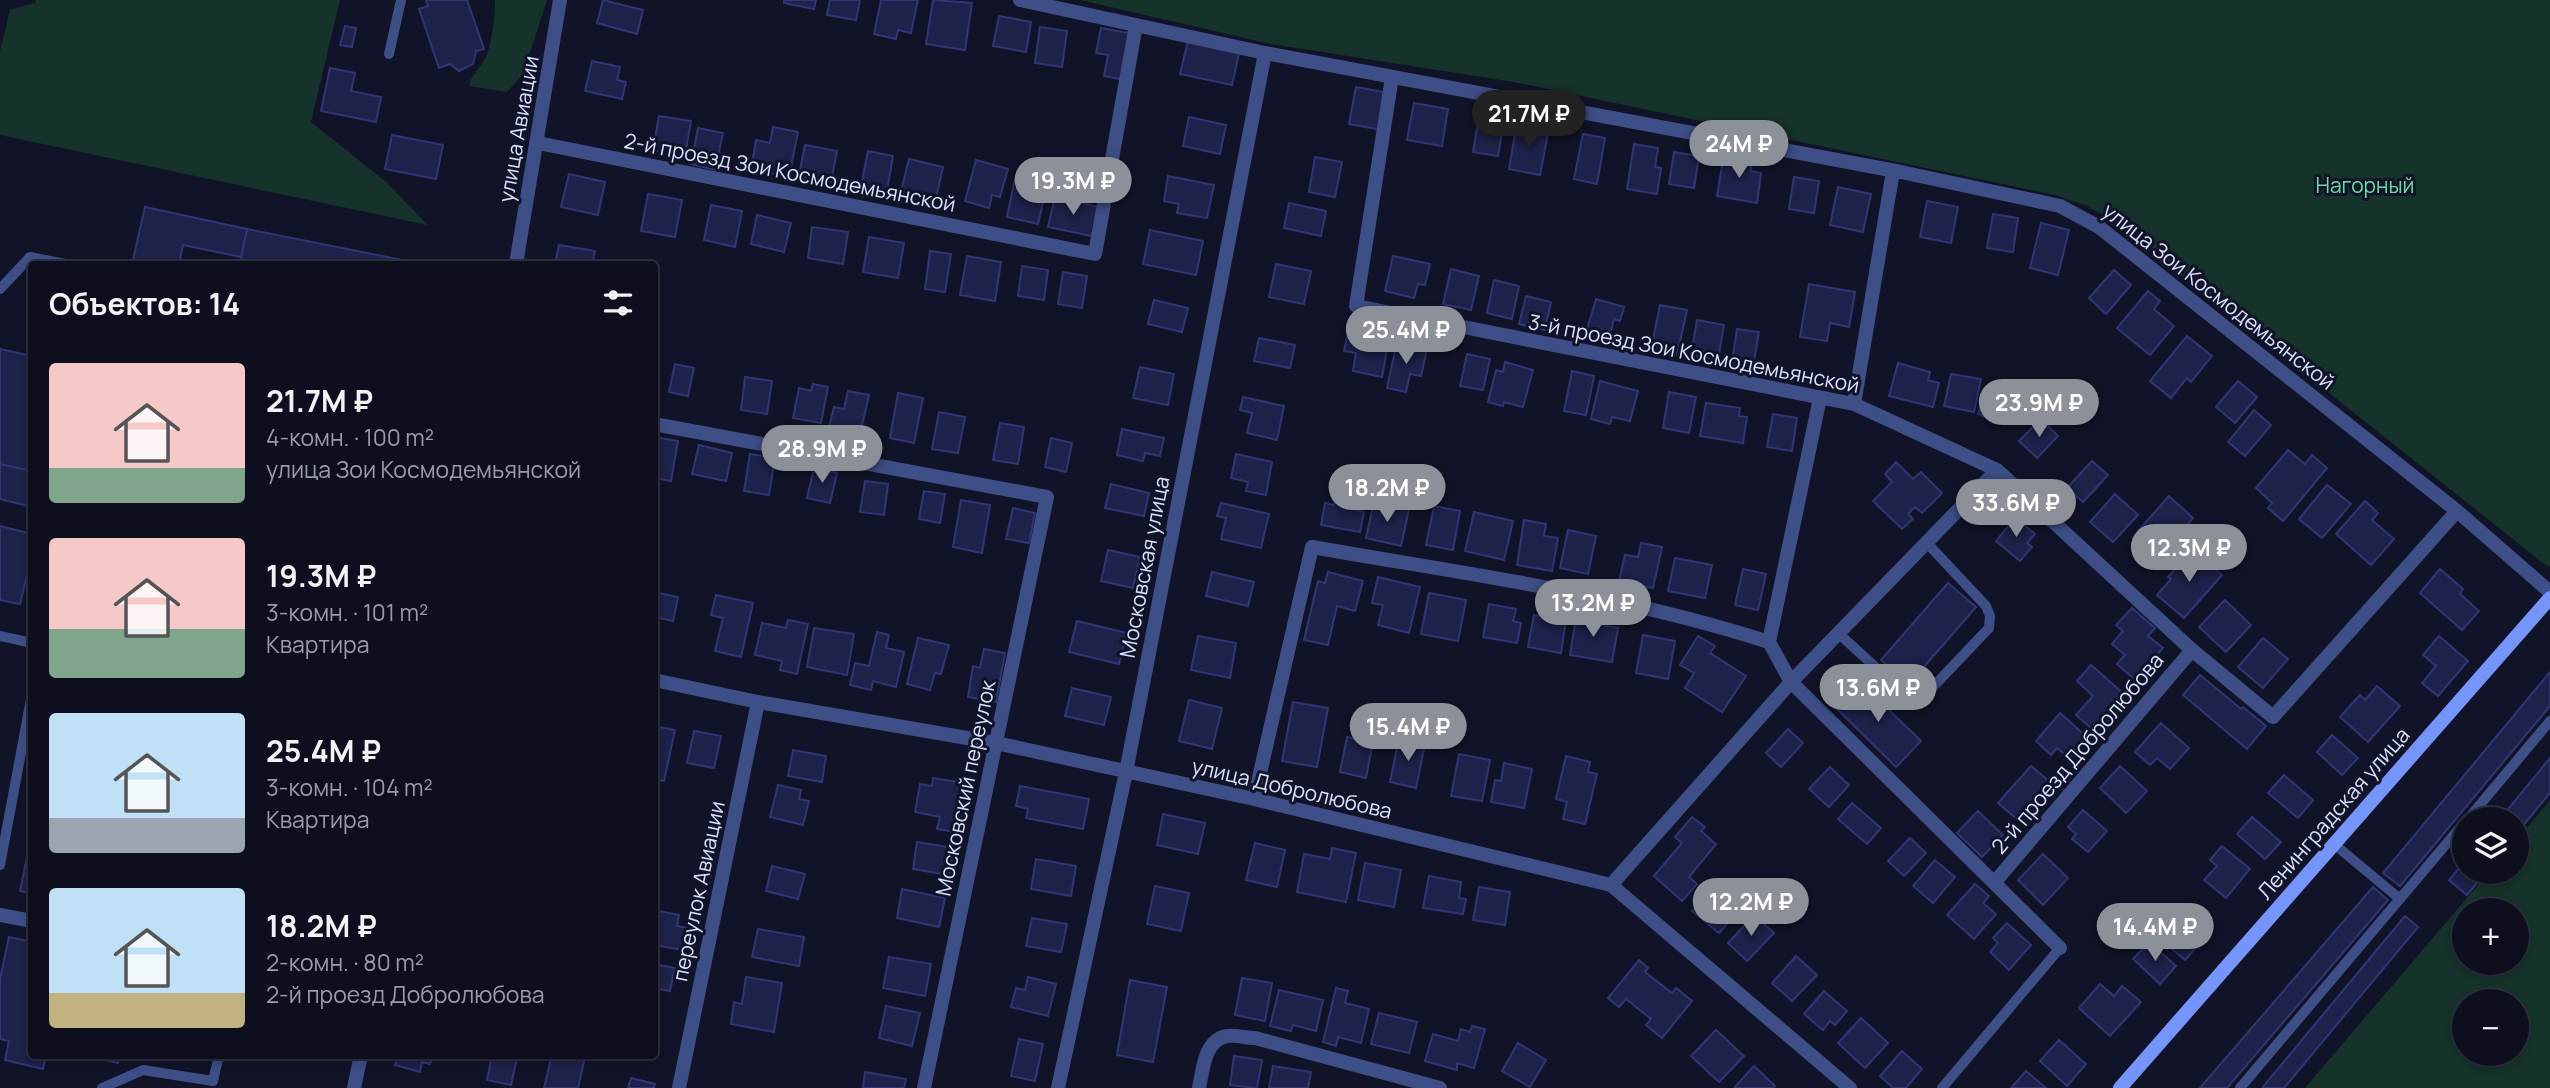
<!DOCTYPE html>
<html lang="ru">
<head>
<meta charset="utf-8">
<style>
	body { margin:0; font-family:Manrope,sans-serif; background:#161828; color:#f1f3f6; height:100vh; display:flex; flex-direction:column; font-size:26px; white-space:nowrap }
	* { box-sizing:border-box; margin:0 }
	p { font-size:23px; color:#9a9ca4 }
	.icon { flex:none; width:38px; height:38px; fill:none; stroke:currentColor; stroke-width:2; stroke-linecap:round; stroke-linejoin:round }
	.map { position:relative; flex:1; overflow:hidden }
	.side { position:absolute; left:28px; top:261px; width:630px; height:798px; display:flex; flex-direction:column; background:#0d0f1f; border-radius:7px; box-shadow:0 4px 10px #0003,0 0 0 2px #2d2f3d }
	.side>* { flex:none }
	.fabs { position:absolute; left:2452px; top:807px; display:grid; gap:14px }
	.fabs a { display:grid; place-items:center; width:77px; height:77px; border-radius:50%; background:#0d0f1f; box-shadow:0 4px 10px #0003,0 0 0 2px #2d2f3d; font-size:35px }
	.price { position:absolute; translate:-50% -60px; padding:0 16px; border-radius:24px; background:#8c9099; color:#fff; font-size:23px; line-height:46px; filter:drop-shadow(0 2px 4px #0008) }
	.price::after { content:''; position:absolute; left:50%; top:42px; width:21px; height:16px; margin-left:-10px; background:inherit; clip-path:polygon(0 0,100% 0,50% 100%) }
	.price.active { background:#222; color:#fff }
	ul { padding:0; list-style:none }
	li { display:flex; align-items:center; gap:21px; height:175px; padding:0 21px }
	li span { display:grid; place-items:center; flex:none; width:196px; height:140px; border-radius:7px; color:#555 }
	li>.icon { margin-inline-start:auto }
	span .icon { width:84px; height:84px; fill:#fffc; stroke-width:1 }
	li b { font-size:30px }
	h2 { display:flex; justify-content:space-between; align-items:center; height:84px; padding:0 21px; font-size:30px }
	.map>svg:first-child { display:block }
	.green { fill:#15332a; fill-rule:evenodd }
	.building { fill:#1e2149; stroke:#313574; stroke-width:2 }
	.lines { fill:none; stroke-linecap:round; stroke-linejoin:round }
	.lane { stroke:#3e4e86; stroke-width:10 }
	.street { stroke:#3e4e86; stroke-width:14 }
	.secondary { stroke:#7695fa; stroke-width:14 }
	.labels { text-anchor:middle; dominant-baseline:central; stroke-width:6; stroke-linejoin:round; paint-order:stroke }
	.street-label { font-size:21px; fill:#dbe0fe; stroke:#111429 }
	.park-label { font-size:21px; fill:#68dca1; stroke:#111429 }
</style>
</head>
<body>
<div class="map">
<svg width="2550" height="1088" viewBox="0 0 2550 1088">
	<rect width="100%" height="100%" fill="#111429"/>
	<path class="green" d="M36,0H340L311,122L386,182L428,225L0,135V51L10,10L35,3Z
		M495,0H547L523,74L507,92L469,86C471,74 481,68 486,57C492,43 495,15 495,0Z
		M1080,0H2550V565L2548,567L2110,219L2087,206L2055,195L1514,82L1271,44Z
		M2550,800V1088H2305L2489,872H2516L2517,840ZM2516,910V962H2464V910ZM2516,1001V1054H2464V1001Z"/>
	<path class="building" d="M426,0H467L484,49L476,51L473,64L459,71L450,64L439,68L419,9L428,6Z
		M603,0L643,10L637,34L597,23Z
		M784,0H816L814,9L784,3Z
		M830,0H860L856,20L827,15Z
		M881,0H918L911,33L898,30L896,39L874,34Z
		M933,0L972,3L965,50L926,44Z
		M999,16L1031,22L1026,52L993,46Z
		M345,26L356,28L352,47L340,45Z
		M1040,27L1067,31L1062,67L1035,63Z
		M1101,28L1134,34L1125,80L1104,76L1108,55L1096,53Z
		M1188,41L1239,53L1232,85L1180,74Z
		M592,61L620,67L617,80L626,82L622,99L585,91Z
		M330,68L355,73L351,91L381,97L376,122L321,111Z
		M1356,87L1389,93L1382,130L1349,124Z
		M1414,103L1448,109L1442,146L1407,140Z
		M659,116L691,121L686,149L677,148L676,155L653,150Z
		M1479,116L1504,120L1498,156L1473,152Z
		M1189,117L1226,125L1220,154L1183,146Z
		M1527,124L1549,128L1540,175L1509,169L1515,134L1525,136Z
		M773,127L798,132L789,177L751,170L756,140L770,143Z
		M698,128L723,133L715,170L691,164Z
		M1583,134L1605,138L1597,184L1574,179Z
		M392,135L443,145L436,179L385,169Z
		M1634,144L1658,148L1655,167L1661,168L1657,194L1627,189Z
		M805,145L837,151L831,182L799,175Z
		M868,151L893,156L887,191L861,186Z
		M1674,152L1699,156L1694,188L1669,184Z
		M1724,154L1752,159L1751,171L1761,173L1757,203L1717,196Z
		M1315,157L1342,162L1335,197L1309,192Z
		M909,159L943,167L934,207L899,199Z
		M976,160L1008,169L1000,197L992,195L989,208L965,201Z
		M569,174L605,182L598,215L561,207Z
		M1168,176L1214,185L1207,218L1177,213L1179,204L1164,201Z
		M1794,177L1819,181L1814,213L1789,209Z
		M1015,179L1047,186L1038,224L1007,217Z
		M1838,187L1871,194L1863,232L1830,225Z
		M648,194L682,200L675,237L641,231Z
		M1055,197L1099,207L1092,236L1048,227Z
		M1927,201L1958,207L1951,243L1920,237Z
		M1289,203L1326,211L1321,236L1284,228Z
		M711,205L742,211L735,247L704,240Z
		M145,207L247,229L241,257L183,245L179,264H132Z
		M1993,214L2018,218L2013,252L1987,248Z
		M757,215L791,223L784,252L751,244Z
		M2041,223L2069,230L2058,275L2030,268Z
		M812,227L848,232L843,264L808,258Z
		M247,229L422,264H240Z
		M1150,230L1203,241L1196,275L1143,264Z
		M869,237L904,243L898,278L863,272Z
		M559,245L595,251L592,264H555Z
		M930,251L951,254L945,292L925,289Z
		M967,256L1001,262L995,301L960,295Z
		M1393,256L1430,264L1425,285L1418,284L1414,298L1385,291Z
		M1276,264L1311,271L1304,304L1269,297Z
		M1022,266L1048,270L1044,300L1018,296Z
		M1451,269L1479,276L1471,310L1443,304Z
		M2114,270L2131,285L2106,314L2089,298Z
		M1063,272L1087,276L1082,308L1058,304Z
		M1494,280L1519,286L1512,319L1487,313Z
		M1809,284L1855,292L1849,327L1830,323L1827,341L1800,337Z
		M2148,291L2160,301L2154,309L2174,326L2150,355L2117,328Z
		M1526,296L1551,302L1545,330L1519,324Z
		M1596,299L1624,307L1620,321L1614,319L1608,343L1585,336Z
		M1154,300L1188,308L1182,332L1148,324Z
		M1660,305L1687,310L1677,355L1651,349Z
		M1697,320L1724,325L1718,360L1691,355Z
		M1350,323L1372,327L1370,337L1389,340L1382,377L1353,371L1356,353L1344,351Z
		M1737,329L1759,332L1752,372L1731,368Z
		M2187,336L2212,356L2191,382L2187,378L2171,398L2150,381Z
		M1259,338L1295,345L1290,368L1254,361Z
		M1397,342L1427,349L1421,376L1410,374L1406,392L1387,388Z
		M0,349L32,356V471L0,464Z
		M1467,354L1490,359L1483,390L1460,386Z
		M1505,362L1533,370L1523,407L1504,402L1503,406L1488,402L1496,370L1503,372Z
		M1898,363L1930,372L1928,380L1939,383L1933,407L1889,396Z
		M675,364L694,368L688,396L669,392Z
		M1140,367L1174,374L1168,405L1133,398Z
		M1572,371L1594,376L1586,415L1564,411Z
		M1951,374L1981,379L1974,412L1944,406Z
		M745,377L772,381L767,414L741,410Z
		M1600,381L1638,391L1630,421L1612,417L1610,424L1591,419Z
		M2238,381L2257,397L2235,423L2216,407Z
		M813,384L828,387L821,423L793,418L799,388L811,391Z
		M1990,384L2014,394L2002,424L1978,414Z
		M848,391L869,395L860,434L829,427L834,407L844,409Z
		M1669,392L1696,397L1689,433L1663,428Z
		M898,393L923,398L914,443L890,438Z
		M1243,397L1284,406L1277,440L1247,433L1252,413L1240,410Z
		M1706,403L1740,408L1739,416L1747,417L1743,443L1700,436Z
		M2254,410L2271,425L2245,456L2228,442Z
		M939,412L965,417L958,453L932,449Z
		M1773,414L1797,418L1792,451L1767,447Z
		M2041,419L2058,436L2037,458L2019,441Z
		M1000,423L1024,427L1018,464L993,460Z
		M1122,429L1164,438L1160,456L1145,453L1143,461L1117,455Z
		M654,437L678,441L671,481L654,478Z
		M1051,438L1072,443L1066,472L1045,467Z
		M699,445L732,453L726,481L692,474Z
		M2288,450L2305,464L2312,455L2327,468L2283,521L2268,508L2272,503L2256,488Z
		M750,454L775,458L769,495L744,491Z
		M1236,454L1272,462L1266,495L1246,491L1248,482L1231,478Z
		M2092,461L2108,475L2083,502L2067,488Z
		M1896,462L1913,479L1921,472L1942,493L1922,513L1915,507L1908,514L1913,519L1902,529L1873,501L1892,482L1885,474Z
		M0,464L32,471V488L28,506L0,499Z
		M814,468L837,473L830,503L807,498Z
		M1339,480L1361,484L1356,510L1364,512L1360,532L1321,525L1325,503L1334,505Z
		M865,481L888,484L884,515L860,512Z
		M1111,484L1149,493L1144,516L1105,508Z
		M2327,485L2351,504L2322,538L2299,519Z
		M924,491L945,494L940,523L919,519Z
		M2115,494L2138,515L2113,542L2090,522Z
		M2169,496L2193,518L2163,552L2138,531Z
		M961,500L990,505L982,553L953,547Z
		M1374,501L1409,509L1401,546L1366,538Z
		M2365,501L2378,513L2372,520L2394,539L2371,565L2336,534Z
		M1221,503L1269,514L1261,548L1221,539L1226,518L1217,516Z
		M1434,506L1460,511L1453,550L1426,545Z
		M1013,508L1035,513L1029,543L1006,539Z
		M1474,512L1513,521L1504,560L1465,551Z
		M2015,518L2035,534L2027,543L2032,547L2020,561L1996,541Z
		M1524,520L1546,524L1544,536L1558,538L1552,571L1517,565Z
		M0,526L32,534V555L20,604L0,600Z
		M1568,530L1596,536L1588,574L1560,568Z
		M1641,543L1662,547L1653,588L1619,581L1625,555L1638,557Z
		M1108,550L1140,557L1133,588L1101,581Z
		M2194,551L2222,575L2184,618L2157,595L2171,579L2168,577L2187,555L2189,557Z
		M1675,558L1712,565L1705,598L1668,591Z
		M1743,569L1766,574L1758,610L1735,605Z
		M2440,569L2463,589L2460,594L2479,611L2462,630L2420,593Z
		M1212,572L1254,582L1248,606L1206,596Z
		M1328,572L1363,581L1355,611L1337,606L1328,645L1304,640L1318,581L1325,583Z
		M1378,577L1420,587L1409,633L1378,625L1383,605L1372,603Z
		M1948,583L1976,607L1909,684L1881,660Z
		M654,592L678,597L673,621L654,617Z
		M1429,593L1466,600L1458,641L1421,634Z
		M716,595L753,603L741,657L715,651L723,618L711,615Z
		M2225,600L2251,625L2226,652L2199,627Z
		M1489,604L1516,609L1513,621L1521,623L1517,643L1483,637Z
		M2132,608L2155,628L2148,636L2163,648L2135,680L2117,664L2125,655L2112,644L2123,631L2116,625Z
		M1577,612L1596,615L1594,624L1618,628L1612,662L1570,655Z
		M1534,615L1566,620L1561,653L1528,647Z
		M788,620L808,624L797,674L780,670L782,661L755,655L762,623L786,628Z
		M1077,621L1127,633L1119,664L1069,652Z
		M814,628L854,634L847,675L807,667Z
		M877,632L889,635L886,648L904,652L896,687L873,681L871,690L850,685L855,663L869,666Z
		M1643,635L1675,641L1668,679L1636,673Z
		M1198,636L1236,643L1230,678L1191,670Z
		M1698,636L1715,646L1710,653L1746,676L1722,712L1685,688L1694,673L1680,665Z
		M2439,636L2468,661L2438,696L2422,683L2436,666L2423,655Z
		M918,638L949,645L941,674L935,673L930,690L907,684Z
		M2263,638L2288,659L2263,688L2238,667Z
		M984,649L1005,653L996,702L968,697L973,666L980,668Z
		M2091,665L2123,693L2111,708L2116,713L2098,734L2076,715L2093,696L2077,681Z
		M2550,672V706L2400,886L2383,873Z
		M2200,675L2241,709L2243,707L2266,726L2247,749L2183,695Z
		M1859,681L1921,741L1896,767L1835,707Z
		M2377,686L2400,706L2368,742L2340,717L2360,695L2365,700Z
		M1072,688L1111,697L1104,725L1065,716Z
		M1189,700L1222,708L1212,749L1179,741Z
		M1293,702L1328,708L1317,767L1282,761Z
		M2060,713L2087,737L2069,758L2057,748L2051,755L2036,741Z
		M2161,723L2189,748L2170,769L2157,758L2150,765L2135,752Z
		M654,726L675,730L664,781L654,779Z
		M1788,729L1803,743L1781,767L1766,753Z
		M694,731L721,736L714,768L687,763Z
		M2332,735L2358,758L2342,775L2317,752Z
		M1347,737L1373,742L1366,778L1340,772Z
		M1399,738L1425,744L1416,788L1390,782Z
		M793,750L826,756L822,782L788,776Z
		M1459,754L1490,760L1482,801L1451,796Z
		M1566,756L1590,762L1588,772L1597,774L1585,824L1563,819L1567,802L1556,799Z
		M2550,758V793L2516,834V819H2500Z
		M1504,763L1532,769L1524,808L1491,802L1495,780L1501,781Z
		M2031,766L2050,782L2018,820L1998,803Z
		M2120,766L2147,791L2126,813L2100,788Z
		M1830,767L1849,785L1829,807L1809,789Z
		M2284,775L2313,800L2298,818L2268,793Z
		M933,778L970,784L962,833L937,829L940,817L915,812L920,784L932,786Z
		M778,785L801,790L799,799L809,801L803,825L770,817Z
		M1020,786L1089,799L1083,829L1026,818L1028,809L1016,806Z
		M1852,803L1881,828L1867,844L1838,819Z
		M2083,810L2107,831L2088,852L2072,839L2076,834L2068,827Z
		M1978,811L2003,835L1982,857L1957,833Z
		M1163,814L1205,823L1198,854L1157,845Z
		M1692,817L1705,827L1701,831L1716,844L1689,877L1697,884L1682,901L1654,876L1682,843L1675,837Z
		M2252,817L2281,842L2265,859L2237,834Z
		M32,832V893L20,891Z
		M1910,838L1926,853L1904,876L1888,861Z
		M917,842L954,848L949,875L913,869Z
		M1255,843L1285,850L1277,887L1246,880Z
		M2222,846L2250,869L2226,898L2204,880L2217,866L2210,860Z
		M1332,848L1356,853L1346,902L1297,892L1304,854L1330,859Z
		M2043,854L2068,878L2043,905L2018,880Z
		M1036,859L1076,866L1071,896L1031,889Z
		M1935,860L1955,877L1933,903L1913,886Z
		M2464,862V872H2486L2467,895L2449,880Z
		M1365,863L1401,870L1394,907L1358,900Z
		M772,866L805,874L798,899L766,891Z
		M1429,876L1461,882L1459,898L1466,899L1463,914L1423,908Z
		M1975,884L1989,896L1983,903L1996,914L1974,939L1947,915Z
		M1155,886L1189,893L1181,931L1147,924Z
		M1479,887L1510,892L1505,925L1473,920Z
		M2373,887L2388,900L2227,1088H2200Z
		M1712,888L1738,911L1719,933L1692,911Z
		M902,889L945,898L939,927L897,918Z
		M654,910L679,915L677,926L687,928L683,950L654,945Z
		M2179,913L2206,936L2185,960L2158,937Z
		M1754,915L1774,933L1747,961L1728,943Z
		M2405,916L2418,927L2284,1088H2262Z
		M1032,918L1067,924L1061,952L1026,946Z
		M2007,923L2031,945L2009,970L1990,952L1998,943L1993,938Z
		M758,929L804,937L799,966L752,957Z
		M9,937L32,942V1055H46L43,1069L5,1060L9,1041L0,1039V979Z
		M2149,942L2176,966L2160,984L2133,959Z
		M1796,956L1817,975L1792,1001L1772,983Z
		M889,957L931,964L925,996L883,988Z
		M1639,960L1648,968L1645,972L1672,993L1676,988L1692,1001L1662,1038L1646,1025L1651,1019L1626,999L1619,1007L1608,998Z
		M654,964L675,968L670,991L654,988Z
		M746,977L782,983L774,1032L731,1024L734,1002L742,1004Z
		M1028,977L1056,984L1048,1016L1011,1007L1016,988L1025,990Z
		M1242,978L1272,983L1265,1021L1235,1015Z
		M1130,980L1167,987L1153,1062L1117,1055Z
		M2100,984L2114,996L2122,986L2141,1002L2110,1036L2079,1008Z
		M1336,988L1348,991L1345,1003L1369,1009L1361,1043L1338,1037L1336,1046L1323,1042Z
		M1279,990L1323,1000L1316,1031L1293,1025L1291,1031L1270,1026Z
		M1824,991L1847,1011L1835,1025L1830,1021L1823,1030L1804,1014Z
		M886,1006L920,1013L912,1046L879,1038Z
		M1379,1013L1417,1022L1409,1053L1371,1044Z
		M1861,1018L1888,1043L1865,1068L1838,1043Z
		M1472,1026L1485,1029L1474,1068L1457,1063V1070L1425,1061L1433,1034L1458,1041L1461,1029L1470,1032Z
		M1716,1030L1744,1056L1719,1082L1691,1056Z
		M1019,1039L1043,1044L1035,1081L1011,1076Z
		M2059,1040L2086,1064L2067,1086L2040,1061Z
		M1518,1043L1546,1060L1530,1087L1502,1071Z
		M1902,1051L1922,1069L1906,1088H1893L1880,1076Z
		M82,1055H120L118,1063Z
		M398,1055H433L430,1064L422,1062L420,1072L395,1065Z
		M492,1055L517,1058L511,1085L487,1080Z
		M552,1055L584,1061L578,1088H544Z
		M1234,1056L1262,1060L1257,1088L1230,1085Z
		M1273,1066L1311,1072L1308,1088H1269Z
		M1754,1066L1775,1086L1773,1088H1734Z
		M2026,1071L2046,1088H2011Z
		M865,1072L906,1079L904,1088H863Z
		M631,1078L655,1084L654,1088H628Z"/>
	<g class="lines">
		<path class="lane" d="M389,54L401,0
			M0,289L30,257L65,264
			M1838,633L1905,694L1916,695L1931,689L1989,628L1990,616L1986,606L1926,542
			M0,636L32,643
			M2468,819L2550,721
			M2334,844L2400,899
			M0,865L32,694
			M102,1088L143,1070L213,1081L219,1055
			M1942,1088L2060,948
			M2240,1088L2464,823"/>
		<path class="street" d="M1020,0L1265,53L1901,172L2060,206L2099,227L2457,511L2550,592
			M1392,77L1356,306L1854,404L1997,470L2192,650L2273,717L2457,511
			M538,143L1095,254L1136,25
			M516,264L560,0
			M1854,404L1893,171
			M654,424L1047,497L924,1088
			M1769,642L1820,398
			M654,680L758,702L996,743L1254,799L1611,885L1850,1088
			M1254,799L1312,547C1465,574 1621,594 1769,642L1791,682L2060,948
			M1994,883L2192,650
			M1611,885L1791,682L1997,470
			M0,915L32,921
			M354,1088L361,1055
			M679,1088L758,702
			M1058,1088L1126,772L1265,53
			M1199,1088C1203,1070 1204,1040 1227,1036C1235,1035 1247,1038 1255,1038L1440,1088"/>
		<path class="secondary" d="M2120,1088L2550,598"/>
	</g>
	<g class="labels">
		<g class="street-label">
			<text transform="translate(518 129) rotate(-80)">улица Авиации</text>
			<text transform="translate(790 172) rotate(11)">2-й проезд Зои Космодемьянской</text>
			<text transform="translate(2219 296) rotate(38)">улица Зои Космодемьянской</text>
			<text transform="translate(1694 353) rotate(11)">3-й проезд Зои Космодемьянской</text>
			<text transform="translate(1144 567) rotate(-79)">Московская улица</text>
			<text transform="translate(2077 753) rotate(-50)">2-й проезд Добролюбова</text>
			<text transform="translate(965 788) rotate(-78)">Московский переулок</text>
			<text transform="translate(1292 788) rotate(13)">улица Добролюбова</text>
			<text transform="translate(2333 813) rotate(-49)">Ленинградская улица</text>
			<text transform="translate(698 891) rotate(-78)">переулок Авиации</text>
		</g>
		<g class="park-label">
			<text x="2365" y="185">Нагорный</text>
		</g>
	</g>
</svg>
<div class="fabs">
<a><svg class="icon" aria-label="layers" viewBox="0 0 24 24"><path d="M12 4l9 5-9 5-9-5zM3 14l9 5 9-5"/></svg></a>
<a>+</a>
<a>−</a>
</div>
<b class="price active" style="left:1529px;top:150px">21.7M ₽</b>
<b class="price" style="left:1739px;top:180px">24M ₽</b>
<b class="price" style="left:1073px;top:217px">19.3M ₽</b>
<b class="price" style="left:1406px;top:366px">25.4M ₽</b>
<b class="price" style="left:2039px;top:439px">23.9M ₽</b>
<b class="price" style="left:822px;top:485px">28.9M ₽</b>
<b class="price" style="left:1387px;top:524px">18.2M ₽</b>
<b class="price" style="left:2016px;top:539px">33.6M ₽</b>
<b class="price" style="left:2189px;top:584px">12.3M ₽</b>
<b class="price" style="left:1593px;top:639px">13.2M ₽</b>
<b class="price" style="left:1878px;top:724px">13.6M ₽</b>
<b class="price" style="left:1408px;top:763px">15.4M ₽</b>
<b class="price" style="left:1751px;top:938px">12.2M ₽</b>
<b class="price" style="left:2155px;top:963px">14.4M ₽</b>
<section class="side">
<h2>Объектов: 14<svg class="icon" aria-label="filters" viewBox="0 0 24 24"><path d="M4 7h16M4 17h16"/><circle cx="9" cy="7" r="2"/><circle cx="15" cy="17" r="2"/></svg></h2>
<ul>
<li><span style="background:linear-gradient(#f6c9c9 75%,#7fa58c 0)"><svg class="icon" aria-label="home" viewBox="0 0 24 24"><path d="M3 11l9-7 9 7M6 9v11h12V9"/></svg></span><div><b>21.7M ₽</b><p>4-комн. · 100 m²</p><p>улица Зои Космодемьянской</p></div></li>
<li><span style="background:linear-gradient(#f6c9c9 65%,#7fa58c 0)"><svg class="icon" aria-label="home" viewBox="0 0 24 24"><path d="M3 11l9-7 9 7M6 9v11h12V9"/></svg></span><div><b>19.3M ₽</b><p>3-комн. · 101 m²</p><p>Квартира</p></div></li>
<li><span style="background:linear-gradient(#bfe0f5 75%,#9aa5b1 0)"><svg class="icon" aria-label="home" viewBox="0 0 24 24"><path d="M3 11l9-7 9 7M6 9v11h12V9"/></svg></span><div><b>25.4M ₽</b><p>3-комн. · 104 m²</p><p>Квартира</p></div></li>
<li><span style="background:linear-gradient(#bfe0f5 75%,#c2b280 0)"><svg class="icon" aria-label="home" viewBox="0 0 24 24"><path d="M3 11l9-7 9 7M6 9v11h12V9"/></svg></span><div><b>18.2M ₽</b><p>2-комн. · 80 m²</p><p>2-й проезд Добролюбова</p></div></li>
</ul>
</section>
</div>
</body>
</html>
